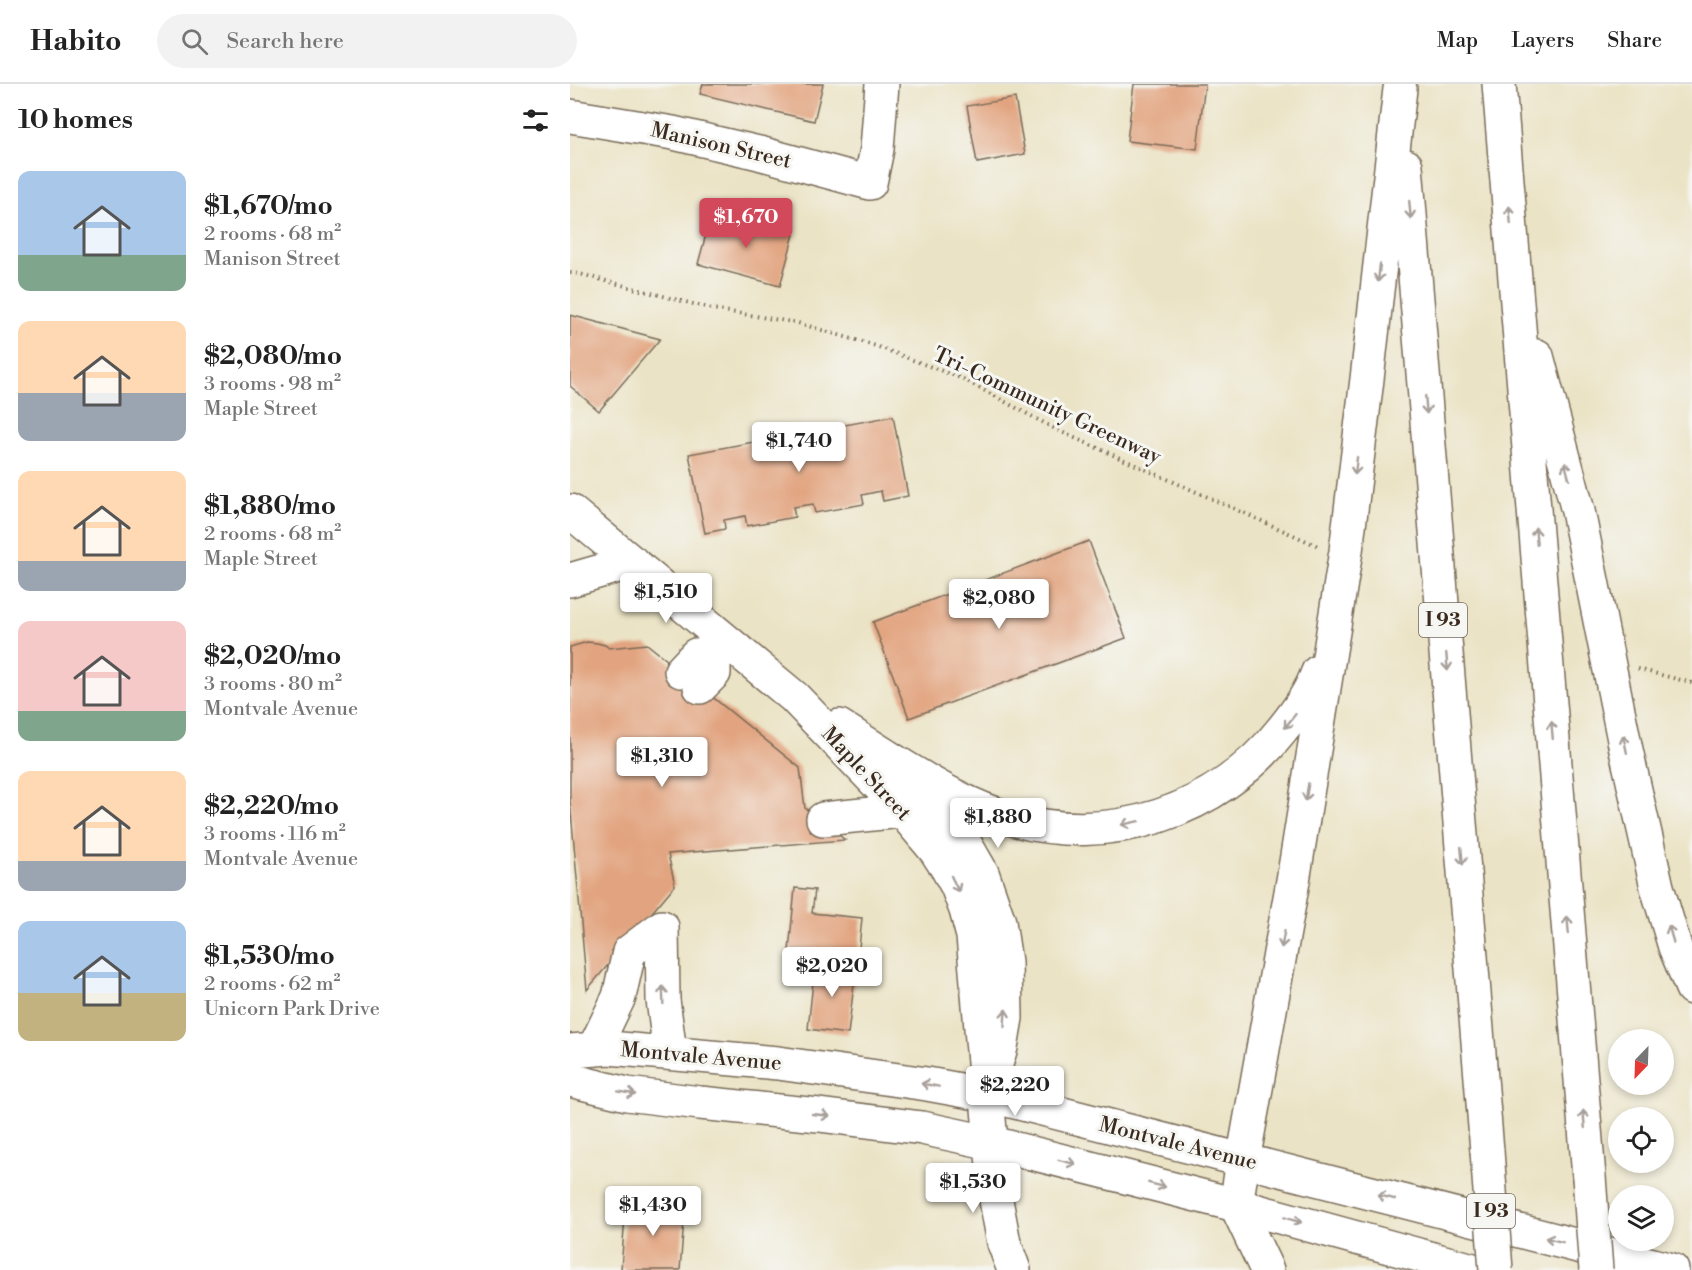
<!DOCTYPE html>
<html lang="en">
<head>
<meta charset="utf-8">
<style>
	body { margin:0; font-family:"Libre Bodoni",serif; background:#f2f2f2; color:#222; height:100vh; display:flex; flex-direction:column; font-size:22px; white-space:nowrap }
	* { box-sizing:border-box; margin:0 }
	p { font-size:20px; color:#767676 }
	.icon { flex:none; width:33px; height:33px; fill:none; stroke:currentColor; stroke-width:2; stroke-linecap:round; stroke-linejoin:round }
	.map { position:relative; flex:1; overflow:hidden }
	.sheet { display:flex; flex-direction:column; background:#fff; width:570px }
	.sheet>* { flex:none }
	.needle { width:39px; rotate:203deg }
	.tools { position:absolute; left:1038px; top:945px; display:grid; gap:12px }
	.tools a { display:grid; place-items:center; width:66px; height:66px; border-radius:50%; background:#fff; box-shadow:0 3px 9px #0003; font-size:30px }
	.price { position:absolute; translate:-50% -51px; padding:0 14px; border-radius:6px; background:#fff; color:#222; font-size:20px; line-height:39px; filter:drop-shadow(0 2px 3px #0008) }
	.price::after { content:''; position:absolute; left:50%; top:36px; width:18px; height:14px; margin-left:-9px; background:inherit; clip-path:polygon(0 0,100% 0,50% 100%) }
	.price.on { background:#d1495b; color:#fff }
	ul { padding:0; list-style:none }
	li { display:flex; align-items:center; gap:18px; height:150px; padding:0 18px }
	li span { display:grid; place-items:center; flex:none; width:168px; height:120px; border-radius:12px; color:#555 }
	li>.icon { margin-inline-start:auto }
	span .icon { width:72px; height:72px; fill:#fffc; stroke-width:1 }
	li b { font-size:26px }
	h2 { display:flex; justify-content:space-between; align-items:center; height:72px; padding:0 18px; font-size:26px }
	header { display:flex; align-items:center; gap:36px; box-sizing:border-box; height:84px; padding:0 30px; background:#fff; border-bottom:2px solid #e0e0e0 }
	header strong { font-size:28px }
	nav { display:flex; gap:33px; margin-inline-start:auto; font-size:21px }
	.search { width:420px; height:54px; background:#f2f2f2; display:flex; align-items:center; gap:15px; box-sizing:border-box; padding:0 21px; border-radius:33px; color:#767676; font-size:22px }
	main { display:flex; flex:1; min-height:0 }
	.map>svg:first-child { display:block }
	.building { fill:#e2a480 }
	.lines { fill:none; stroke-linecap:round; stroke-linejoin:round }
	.minor-casing { stroke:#796b58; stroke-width:36 }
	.major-casing { stroke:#796b58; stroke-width:36 }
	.highway-casing { stroke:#796b58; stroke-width:36 }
	.path { stroke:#796b58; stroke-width:4; stroke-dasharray:1.5 4.5; stroke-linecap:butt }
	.minor { stroke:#fff; stroke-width:33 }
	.major { stroke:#fff; stroke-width:33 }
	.highway { stroke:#fff; stroke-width:33 }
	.highway-bridge-casing { stroke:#796b58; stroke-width:36; stroke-linecap:butt }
	.highway-bridge { stroke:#fff; stroke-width:33 }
	.oneway { stroke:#a79f9a }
	.labels { text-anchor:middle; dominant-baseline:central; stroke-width:6; stroke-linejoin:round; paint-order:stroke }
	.shield { fill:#f6f6f2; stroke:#73675e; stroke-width:1.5 }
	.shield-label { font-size:20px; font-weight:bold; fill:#3b2a1e }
	.street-label { font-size:21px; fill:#3b2a1e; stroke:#f6f6f2 }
</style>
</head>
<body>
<header>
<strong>Habito</strong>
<div class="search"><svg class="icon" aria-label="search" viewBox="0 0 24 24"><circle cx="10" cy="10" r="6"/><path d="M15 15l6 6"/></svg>Search here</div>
<nav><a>Map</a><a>Layers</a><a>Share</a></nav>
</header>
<main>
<section class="sheet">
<h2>10 homes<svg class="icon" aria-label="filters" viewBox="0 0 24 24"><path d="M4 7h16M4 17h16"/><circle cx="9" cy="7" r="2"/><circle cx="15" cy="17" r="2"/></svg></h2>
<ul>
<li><span style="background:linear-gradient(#a9c7e8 70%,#7fa58c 0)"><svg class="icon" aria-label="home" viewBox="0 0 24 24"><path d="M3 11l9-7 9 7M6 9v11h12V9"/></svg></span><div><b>$1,670/mo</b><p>2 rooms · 68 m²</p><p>Manison Street</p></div></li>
<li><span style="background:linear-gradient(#ffd9b3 60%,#9aa5b1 0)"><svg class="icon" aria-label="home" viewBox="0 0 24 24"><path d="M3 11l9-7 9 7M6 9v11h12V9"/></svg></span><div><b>$2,080/mo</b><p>3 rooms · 98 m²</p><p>Maple Street</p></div></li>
<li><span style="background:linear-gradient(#ffd9b3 75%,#9aa5b1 0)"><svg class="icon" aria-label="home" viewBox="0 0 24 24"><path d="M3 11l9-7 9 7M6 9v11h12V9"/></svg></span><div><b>$1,880/mo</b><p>2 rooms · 68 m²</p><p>Maple Street</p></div></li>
<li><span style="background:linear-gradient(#f6c9c9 75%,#7fa58c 0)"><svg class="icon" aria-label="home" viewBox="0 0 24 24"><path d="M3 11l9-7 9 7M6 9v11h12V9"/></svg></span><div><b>$2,020/mo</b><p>3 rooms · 80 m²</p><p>Montvale Avenue</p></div></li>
<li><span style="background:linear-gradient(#ffd9b3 75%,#9aa5b1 0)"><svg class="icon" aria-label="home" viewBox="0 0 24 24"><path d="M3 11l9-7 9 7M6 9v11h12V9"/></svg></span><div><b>$2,220/mo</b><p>3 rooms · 116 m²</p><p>Montvale Avenue</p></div></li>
<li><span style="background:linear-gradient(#a9c7e8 60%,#c2b280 0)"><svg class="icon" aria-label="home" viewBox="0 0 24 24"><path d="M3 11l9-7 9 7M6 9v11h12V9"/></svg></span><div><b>$1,530/mo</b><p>2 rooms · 62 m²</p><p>Unicorn Park Drive</p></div></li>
</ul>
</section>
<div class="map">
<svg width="1122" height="1186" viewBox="0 0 1122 1186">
	<rect width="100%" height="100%" fill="#f6f6f2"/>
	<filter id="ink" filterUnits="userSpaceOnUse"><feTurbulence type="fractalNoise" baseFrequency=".0167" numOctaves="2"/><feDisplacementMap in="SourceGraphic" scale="12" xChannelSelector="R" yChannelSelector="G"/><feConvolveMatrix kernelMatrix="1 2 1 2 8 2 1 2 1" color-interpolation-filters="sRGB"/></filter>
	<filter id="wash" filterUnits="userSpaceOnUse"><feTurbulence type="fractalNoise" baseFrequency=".008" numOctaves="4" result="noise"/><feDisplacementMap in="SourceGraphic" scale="24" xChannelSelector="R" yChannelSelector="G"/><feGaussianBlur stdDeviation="1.35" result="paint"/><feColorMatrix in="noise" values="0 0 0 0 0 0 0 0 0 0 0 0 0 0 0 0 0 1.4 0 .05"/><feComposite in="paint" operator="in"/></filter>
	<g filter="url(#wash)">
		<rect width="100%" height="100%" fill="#ebe3c5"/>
		<g id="blocks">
			<path class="building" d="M133,0H253L244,37L130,10Z
				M564,0H635L627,65L557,57Z
				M445,14L455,70L407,79L397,22Z
				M142,128L224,150L210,202L128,180Z
				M0,231L90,255L29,327L0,302Z
				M323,332L338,412L313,417L311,407L292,411L294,420L245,429L243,420L223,423L225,433L177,442L175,432L154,436L155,445L135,449L119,370Z
				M519,457L556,554L339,634L303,538Z
				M17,558L27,559L35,561L39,564L77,560L230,684L235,724L275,756L98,770L105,801L17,906L0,716V563Z
				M225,804L245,806L242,829L292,834L288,874L219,867Z
				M245,879L286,884L278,950L238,945Z
				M56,1118L115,1123L110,1186H51Z"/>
		</g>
	</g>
	<g filter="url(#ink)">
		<use href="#blocks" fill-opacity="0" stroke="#796b58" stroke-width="1.5"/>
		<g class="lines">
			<defs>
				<path id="minor" d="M0,32L103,49L189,69L300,99L307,65L312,0
					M0,427L224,613L324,717L366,767L377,784L387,802L396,826L403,852L426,1116L434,1159L444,1186
					M0,496L62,478
					M111,587L126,571L144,572V589L130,603
					M269,642L329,680L389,749L412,789L429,838L435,878L436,934L431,963L423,991
					M253,735L332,727
					M24,965L49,913L59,868L92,843L93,916L100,969"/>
				<path id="major" d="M0,967L39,964L208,979L357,1000L418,1011L1102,1186
					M0,996L57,1010L130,1019L249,1031L352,1044L422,1059L666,1121L903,1186"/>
				<path id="highway" d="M929,0L1019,1093
					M836,82L917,1067
					M967,272L1008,427L1056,666L1087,803L1105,863L1122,904
					M329,680C364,701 399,723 439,734C539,764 648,728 712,646C727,628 740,610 748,588
					M697,1186L666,1121L673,1077L723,797L776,467L797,295L830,5"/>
			</defs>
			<use href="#minor" class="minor-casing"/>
			<use href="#major" class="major-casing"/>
			<use href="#highway" class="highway-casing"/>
			<path class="path" d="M0,189L10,190L142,225L228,239L306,262L393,295L487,346L748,462
				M1068,585L1122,599"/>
			<use href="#minor" class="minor"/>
			<use href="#major" class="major"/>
			<use href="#highway" class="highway"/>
			<defs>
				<path id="highway-bridge" d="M917,1067L926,1186
					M1019,1093L1026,1186"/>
			</defs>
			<use href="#highway-bridge" class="highway-bridge-casing"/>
			<use href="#highway-bridge" class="highway-bridge"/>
		</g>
		<defs><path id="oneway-shaft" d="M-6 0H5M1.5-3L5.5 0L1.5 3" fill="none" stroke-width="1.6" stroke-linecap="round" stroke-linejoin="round" transform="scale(1.5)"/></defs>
		<g class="oneway">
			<use href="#oneway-shaft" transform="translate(840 126) rotate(85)"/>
			<use href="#oneway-shaft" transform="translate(940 131) rotate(-95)"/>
			<use href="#oneway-shaft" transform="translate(809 189) rotate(96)"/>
			<use href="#oneway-shaft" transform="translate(856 321) rotate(85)"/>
			<use href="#oneway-shaft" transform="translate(786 382) rotate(97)"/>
			<use href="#oneway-shaft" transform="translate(997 387) rotate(-105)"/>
			<use href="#oneway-shaft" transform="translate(966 452) rotate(-95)"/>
			<use href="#oneway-shaft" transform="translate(877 578) rotate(85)"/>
			<use href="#oneway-shaft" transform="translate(720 637) rotate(128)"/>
			<use href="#oneway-shaft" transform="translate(982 646) rotate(-95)"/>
			<use href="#oneway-shaft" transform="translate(1055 660) rotate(-102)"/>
			<use href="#oneway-shaft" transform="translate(737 708) rotate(99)"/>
			<use href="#oneway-shaft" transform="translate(560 739) rotate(168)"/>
			<use href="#oneway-shaft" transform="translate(892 772) rotate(85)"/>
			<use href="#oneway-shaft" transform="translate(385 800) rotate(64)"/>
			<use href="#oneway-shaft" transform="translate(998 841) rotate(-95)"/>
			<use href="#oneway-shaft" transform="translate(1101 850) rotate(-106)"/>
			<use href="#oneway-shaft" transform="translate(713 855) rotate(100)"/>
			<use href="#oneway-shaft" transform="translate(93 911) rotate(-92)"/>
			<use href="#oneway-shaft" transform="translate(435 934) rotate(-86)"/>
			<use href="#oneway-shaft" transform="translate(360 1001) rotate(-170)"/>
			<use href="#oneway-shaft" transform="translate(57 1009) rotate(10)"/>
			<use href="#oneway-shaft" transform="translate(251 1031) rotate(6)"/>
			<use href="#oneway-shaft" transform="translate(1014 1035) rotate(-95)"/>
			<use href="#oneway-shaft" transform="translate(497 1078) rotate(14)"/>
			<use href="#oneway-shaft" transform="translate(587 1101) rotate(14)"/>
			<use href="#oneway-shaft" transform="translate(816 1113) rotate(-166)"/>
			<use href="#oneway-shaft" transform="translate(723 1136) rotate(16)"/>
			<use href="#oneway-shaft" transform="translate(984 1156) rotate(-166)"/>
		</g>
	</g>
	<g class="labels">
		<g class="shield">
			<rect x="849" y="519" width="48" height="34" rx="4.5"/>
			<rect x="897" y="1110" width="48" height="34" rx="4.5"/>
		</g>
		<g class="shield-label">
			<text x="873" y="536">I 93</text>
			<text x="921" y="1127">I 93</text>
		</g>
		<g class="street-label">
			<text transform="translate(151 62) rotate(13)">Manison Street</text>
			<text transform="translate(477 322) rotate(25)">Tri-Community Greenway</text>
			<text transform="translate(296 690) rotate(47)">Maple Street</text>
			<text transform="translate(131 973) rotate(5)">Montvale Avenue</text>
			<text transform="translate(608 1060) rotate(14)">Montvale Avenue</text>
		</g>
	</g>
</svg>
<div class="tools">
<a><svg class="needle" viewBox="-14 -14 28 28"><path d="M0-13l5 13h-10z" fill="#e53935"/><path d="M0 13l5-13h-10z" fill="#767676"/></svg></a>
<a><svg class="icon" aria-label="locate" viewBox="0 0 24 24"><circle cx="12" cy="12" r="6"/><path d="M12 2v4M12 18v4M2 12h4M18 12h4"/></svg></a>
<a><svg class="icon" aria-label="layers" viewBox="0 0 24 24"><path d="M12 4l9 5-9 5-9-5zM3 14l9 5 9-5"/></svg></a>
</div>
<b class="price on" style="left:176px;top:165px">$1,670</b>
<b class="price" style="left:229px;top:389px">$1,740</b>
<b class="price" style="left:96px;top:540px">$1,510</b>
<b class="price" style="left:429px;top:546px">$2,080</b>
<b class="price" style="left:92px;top:704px">$1,310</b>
<b class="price" style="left:428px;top:765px">$1,880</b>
<b class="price" style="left:262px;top:914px">$2,020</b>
<b class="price" style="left:445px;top:1033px">$2,220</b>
<b class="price" style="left:403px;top:1130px">$1,530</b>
<b class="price" style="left:83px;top:1153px">$1,430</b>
</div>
</main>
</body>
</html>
